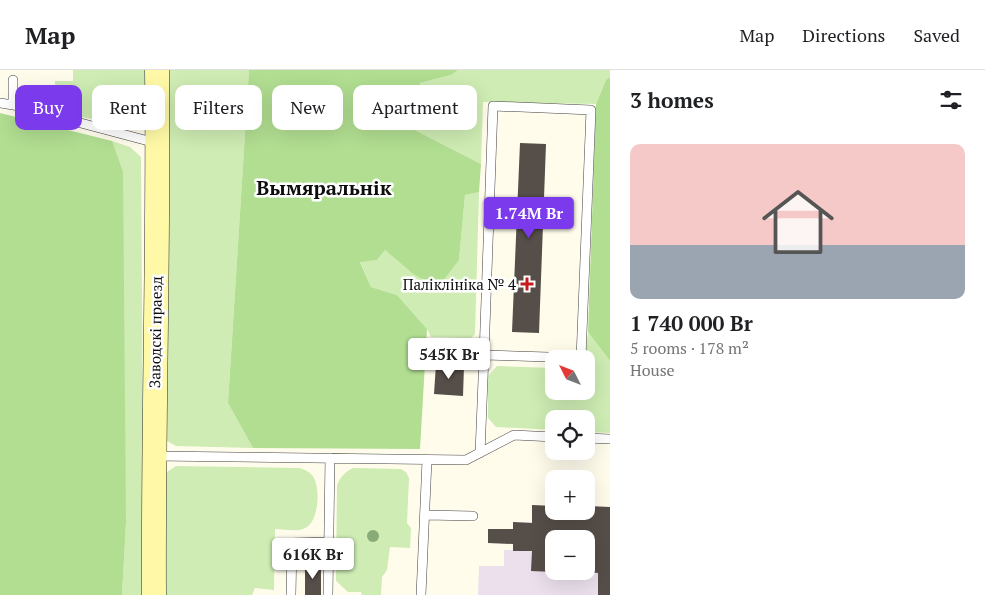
<!DOCTYPE html>
<html lang="en">
<head>
<meta charset="utf-8">
<style>
	body { margin:0; font-family:"PT Serif",serif; background:#f2f2f2; color:#202124; height:100vh; display:flex; flex-direction:column; font-size:19px; white-space:nowrap }
	* { box-sizing:border-box; margin:0 }
	p { font-size:16px; color:#757577 }
	.icon { flex:none; width:28px; height:28px; fill:none; stroke:currentColor; stroke-width:2; stroke-linecap:round; stroke-linejoin:round }
	.map { position:relative; flex:1; overflow:hidden }
	.details { display:flex; flex-direction:column; background:#fff; width:375px }
	.details>* { flex:none }
	.banner { position:absolute; left:15px; top:15px; width:475px; height:45px; display:flex; gap:10px }
	.needle { width:32px; rotate:312deg }
	.buttons { position:absolute; left:545px; top:280px; display:grid; gap:10px }
	.buttons a { display:grid; place-items:center; width:50px; height:50px; border-radius:10px; background:#fff; box-shadow:0 5px 20px #0002; font-size:25px }
	.price { position:absolute; translate:-50% -42px; padding:0 11px; border-radius:5px; background:#fff; color:#222; font-size:16px; line-height:32px; filter:drop-shadow(0 1px 2px #0008) }
	.price::after { content:''; position:absolute; left:50%; top:30px; width:15px; height:11px; margin-left:-8px; background:inherit; clip-path:polygon(0 0,100% 0,50% 100%) }
	.price.selected { background:#7c3aed; color:#fff }
	ul { padding:0; list-style:none }
	li { display:grid; align-content:center; gap:10px; height:265px; padding:0 20px }
	li+li { border-top:1px solid #e0e0e0 }
	li span { display:grid; place-items:center; height:155px; border-radius:10px; color:#555 }
	li>.icon { margin-inline-start:auto }
	span .icon { width:90px; height:90px; fill:#fffc; stroke-width:1 }
	li b { font-size:21px }
	h2 { display:flex; justify-content:space-between; align-items:center; height:60px; padding:0 20px; font-size:21px }
	.chip { padding:0 18px; border-radius:10px; background:#fff; box-shadow:0 5px 20px #0002; font-size:18px; line-height:45px }
	.chip.selected { background:#7c3aed; color:#fff }
	header { display:flex; align-items:center; gap:30px; box-sizing:border-box; height:70px; padding:0 25px; background:#fff; border-bottom:1px solid #e0e0e0 }
	header strong { font-size:24px }
	nav { display:flex; gap:28px; margin-inline-start:auto; font-size:18px }
	main { display:flex; flex:1; min-height:0 }
	.map>svg:first-child { display:block }
	.industrial { fill:#ebe0ec; fill-rule:evenodd }
	.green { fill:#ceecb3 }
	.forest { fill:#b1de91 }
	.building { fill:#564e48 }
	.lines { fill:none; stroke-linecap:round; stroke-linejoin:round }
	.lane-casing { stroke:#404040; stroke-width:10 }
	.secondary-casing { stroke:#2f2f2f; stroke-width:25 }
	.lane { stroke:#fff; stroke-width:9 }
	.secondary { stroke:#fff9a7; stroke-width:24 }
	.tree { fill:#88ab78 }
	.poi-dot { fill:#c61b1c; stroke:#fff; stroke-width:2 }
	.labels { text-anchor:middle; dominant-baseline:central; stroke-width:5; stroke-linejoin:round; paint-order:stroke }
	.poi-label { font-size:15px; fill:#0d0d0d; stroke:#fff; text-anchor:end }
	.street-label { font-size:15px; fill:#0d0d0d; stroke:#fff }
	.district-label { font-size:20px; font-weight:bold; fill:#0d0d0d; stroke:#fff }
</style>
</head>
<body>
<header>
<strong>Map</strong>
<nav><a>Map</a><a>Directions</a><a>Saved</a></nav>
</header>
<main>
<div class="map">
<svg width="610" height="525" viewBox="0 0 610 525">
	<rect width="100%" height="100%" fill="#fffcec"/>
	<path class="industrial" d="M532,435L554,436V441H586V436L610,437V525H478L479,496H504V480H513V452H532ZM554,469H586V501H554Z"/>
	<path class="green" d="M73,0H146V40L140,51L128,58L54,40L55,11H73Z
		M164,0H249L228,333L253,378L176,376L167,371L162,363Z
		M458,0H610V7L606,10L596,34L483,32L481,94L407,56L406,39L418,35L420,13L451,5Z
		M112,71L130,77L141,87L144,525H122L126,453Z
		M479,122L475,264L471,268L431,267L427,259L397,225L371,217L360,191L377,190L385,180L413,204L459,190L465,125Z
		M588,262L610,291V363L586,362V349H554V360L496,357L488,348V306L497,296L554,298V321H586L585,289Z
		M176,396L299,398C304,399 308,401 312,405C321,416 319,449 307,457C299,463 285,459 275,459L274,520L255,518L252,525H163L162,413L167,402Z
		M353,398L401,399L406,402L409,408L407,453L411,458L410,478L390,477L387,500L382,507L381,525H362L361,522H348L336,511L337,415C341,406 345,402 353,398Z"/>
	<path class="forest" d="M249,0H458L451,5L420,13L418,35L406,39L407,56L481,94L479,122L465,125L459,190L438,217L413,204L385,180L377,190L360,192L371,217L397,225L427,259L420,379L253,378L228,333Z
		M610,7V291L588,262L596,34L606,10Z
		M0,43L112,71L123,102L126,453L122,525H0Z"/>
	<path class="building" d="M520,73L546,74L539,263L512,262Z
		M436,294L464,296L463,326L434,324Z
		M532,435L554,436V441H586V436L610,437V525H598V503L586,502V469H554V502L531,501L532,481H513V474L488,473V459H513V452L532,453Z
		M305,495H321V525H305Z"/>
	<g class="lines">
		<defs>
			<path id="lane" d="M13,10V35L156,73
				M0,33L13,35
				M433,283L484,285L493,36L591,40L581,288L484,285L480,383
				M586,368L610,369
				M156,386L466,390L514,365L554,367
				M426,445L473,446
				M291,525L292,473L329,472
				M328,525L330,388
				M421,525L427,390"/>
			<path id="secondary" d="M154,525C153,350 159,175 157,0"/>
		</defs>
		<use href="#lane" class="lane-casing"/>
		<use href="#secondary" class="secondary-casing"/>
		<use href="#lane" class="lane"/>
		<use href="#secondary" class="secondary"/>
	</g>
	<circle class="tree" cx="373" cy="466" r="6"/>
	<path class="poi-dot" d="M524.5 206.5h5v5h5v5h-5v5h-5v-5h-5v-5h5z"/>
	<g class="labels">
		<g class="poi-label">
			<text x="516" y="214">Паліклініка № 4</text>
		</g>
		<g class="street-label">
			<text transform="translate(155 262) rotate(-89)">Заводскі праезд</text>
		</g>
		<g class="district-label">
			<text x="324" y="117">Вымяральнік</text>
		</g>
	</g>
</svg>
<div class="buttons">
<a><svg class="needle" viewBox="-14 -14 28 28"><path d="M0-13l5 13h-10z" fill="#e53935"/><path d="M0 13l5-13h-10z" fill="#757577"/></svg></a>
<a><svg class="icon" aria-label="locate" viewBox="0 0 24 24"><circle cx="12" cy="12" r="6"/><path d="M12 2v4M12 18v4M2 12h4M18 12h4"/></svg></a>
<a>+</a>
<a>−</a>
</div>
<b class="price selected" style="left:529px;top:169px">1.74M Br</b>
<b class="price" style="left:449px;top:310px">545K Br</b>
<b class="price" style="left:313px;top:510px">616K Br</b>
<div class="banner">
<a class="chip selected">Buy</a>
<a class="chip">Rent</a>
<a class="chip">Filters</a>
<a class="chip">New</a>
<a class="chip">Apartment</a>
</div>
</div>
<section class="details">
<h2>3 homes<svg class="icon" aria-label="filters" viewBox="0 0 24 24"><path d="M4 7h16M4 17h16"/><circle cx="9" cy="7" r="2"/><circle cx="15" cy="17" r="2"/></svg></h2>
<ul>
<li><span style="background:linear-gradient(#f6c9c9 65%,#9aa5b1 0)"><svg class="icon" aria-label="home" viewBox="0 0 24 24"><path d="M3 11l9-7 9 7M6 9v11h12V9"/></svg></span><div><b>1 740 000 Br</b><p>5 rooms · 178 m²</p><p>House</p></div></li>
</ul>
</section>
</main>
</body>
</html>
